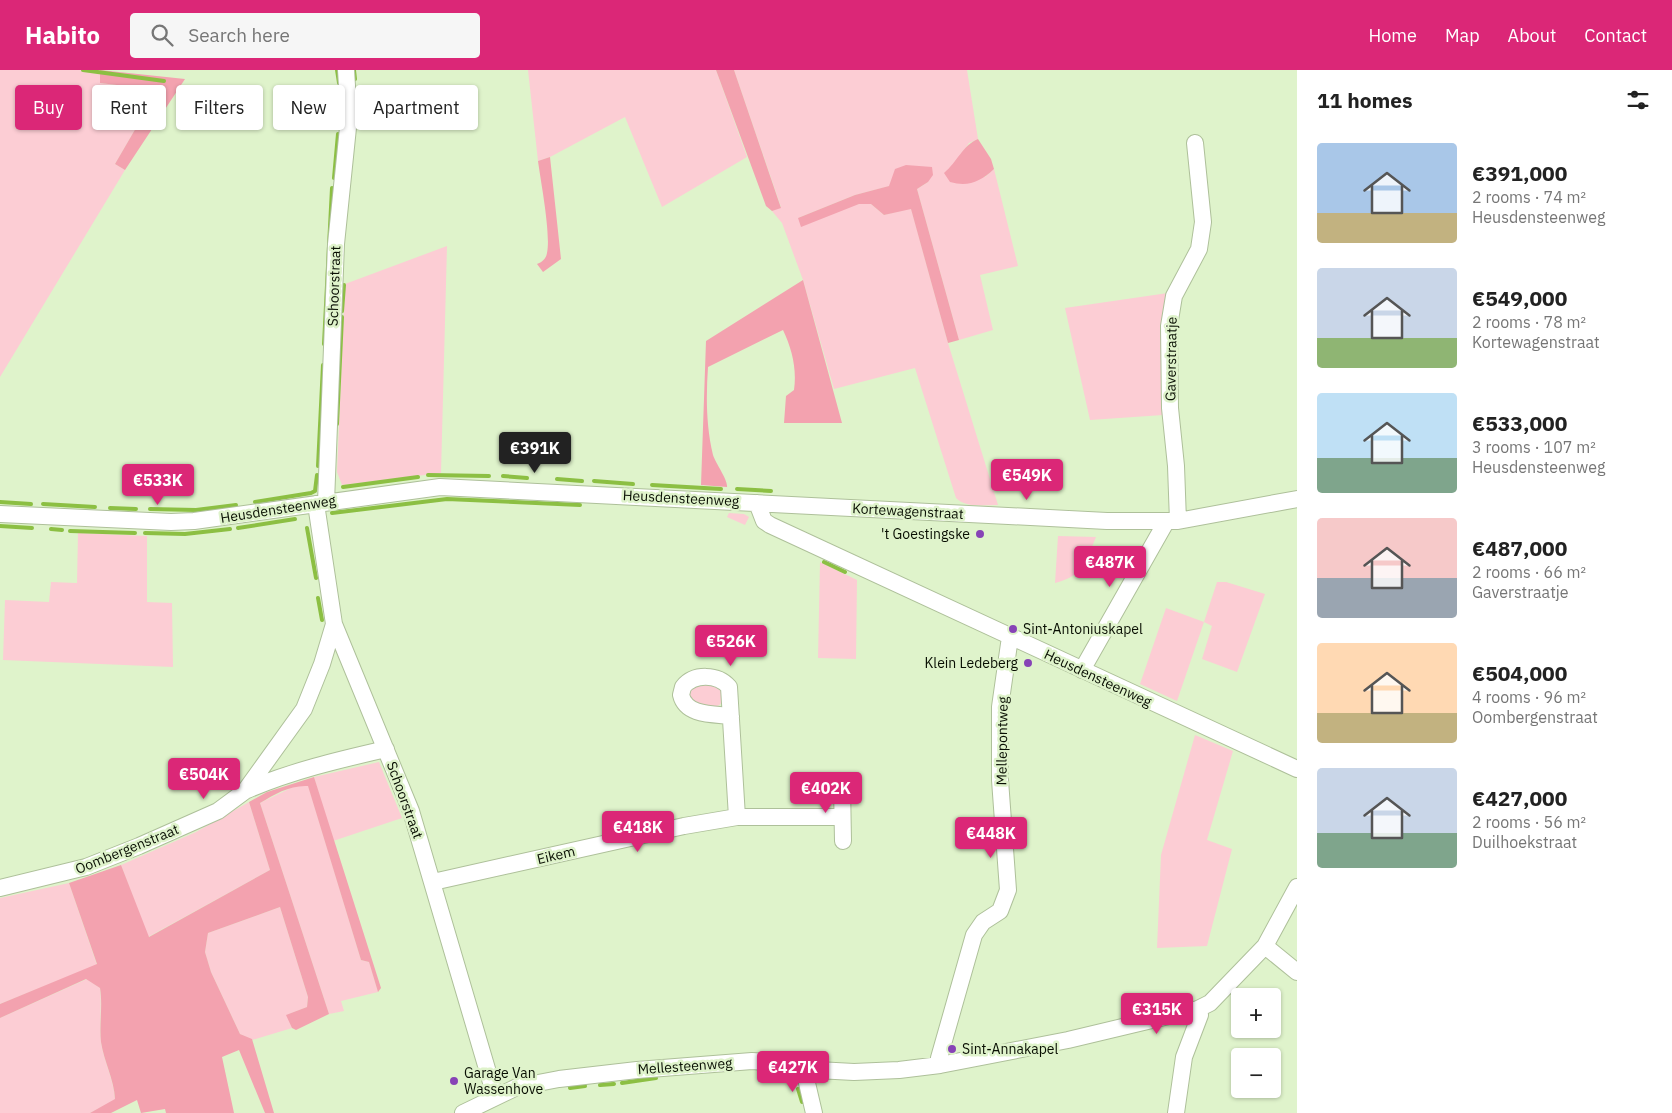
<!DOCTYPE html>
<html lang="en">
<head>
<meta charset="utf-8">
<style>
	body { margin:0; font-family:"IBM Plex Sans",sans-serif; background:#f6f6f6; color:#222; height:100vh; display:flex; flex-direction:column; font-size:19px; white-space:nowrap }
	* { box-sizing:border-box; margin:0 }
	p { font-size:16px; color:#767676 }
	.icon { flex:none; width:28px; height:28px; fill:none; stroke:currentColor; stroke-width:2; stroke-linecap:round; stroke-linejoin:round }
	.map { position:relative; flex:1; overflow:hidden }
	.details { display:flex; flex-direction:column; background:#fff; width:375px }
	.details>* { flex:none }
	.guide { position:absolute; left:15px; top:15px; width:475px; height:45px; display:flex; gap:10px }
	.controls { position:absolute; left:1231px; top:918px; display:grid; gap:10px }
	.controls a { display:grid; place-items:center; width:50px; height:50px; border-radius:5px; background:#fff; box-shadow:0 1px 4px #0004; font-size:25px }
	.price { position:absolute; translate:-50% -42px; padding:0 11px; border-radius:5px; background:#db2777; color:#fff; font-size:16px; line-height:32px; filter:drop-shadow(0 1px 2px #0008) }
	.price::after { content:''; position:absolute; left:50%; top:30px; width:15px; height:11px; margin-left:-8px; background:inherit; clip-path:polygon(0 0,100% 0,50% 100%) }
	.price.active { background:#222; color:#fff }
	ul { padding:0; list-style:none }
	li { display:flex; align-items:center; gap:15px; height:125px; padding:0 20px }
	li span { display:grid; place-items:center; flex:none; width:140px; height:100px; border-radius:5px; color:#555 }
	li>.icon { margin-inline-start:auto }
	span .icon { width:60px; height:60px; fill:#fffc; stroke-width:1 }
	li b { font-size:21px }
	h2 { display:flex; justify-content:space-between; align-items:center; height:60px; padding:0 20px; font-size:21px }
	.tag { padding:0 18px; border-radius:5px; background:#fff; box-shadow:0 1px 4px #0004; font-size:18px; line-height:45px }
	.tag.active { background:#db2777; color:#fff }
	header { display:flex; align-items:center; gap:30px; box-sizing:border-box; height:70px; padding:0 25px; background:#db2777; color:#fff }
	header strong { font-size:24px }
	nav { display:flex; gap:28px; margin-inline-start:auto; font-size:18px }
	.search { width:350px; height:45px; background:#f6f6f6; display:flex; align-items:center; gap:12px; box-sizing:border-box; padding:0 18px; border-radius:5px; color:#767676; font-size:19px }
	main { display:flex; flex:1; min-height:0 }
	.map>svg:first-child { display:block }
	.green { fill:#fccdd4 }
	.forest { fill:#f3a2af }
	.lines { fill:none; stroke-linecap:round; stroke-linejoin:round }
	.stream { stroke:#8cbf43; stroke-width:4 }
	.minor-casing { stroke:#aec09a; stroke-width:18 }
	.minor { stroke:#fff; stroke-width:16 }
	.poi-dot { fill:#8743b6; stroke:#dff3cb; stroke-width:2 }
	.labels { text-anchor:middle; dominant-baseline:central; stroke-width:5; stroke-linejoin:round; paint-order:stroke }
	.street-label { font-size:14px; fill:#090f03; stroke:#dff3cb }
	.poi-label { font-size:14px; fill:#090f03; stroke:#dff3cb; text-anchor:start }
</style>
</head>
<body>
<header>
<strong>Habito</strong>
<div class="search"><svg class="icon" aria-label="search" viewBox="0 0 24 24"><circle cx="10" cy="10" r="6"/><path d="M15 15l6 6"/></svg>Search here</div>
<nav><a>Home</a><a>Map</a><a>About</a><a>Contact</a></nav>
</header>
<main>
<div class="map">
<svg width="1297" height="1043" viewBox="0 0 1297 1043">
	<rect width="100%" height="100%" fill="#dff3cb"/>
	<path class="green" d="M0,0H100V13L158,20L115,94L125,100L0,307Z
		M528,0H716L747,87L662,137L625,47L550,87L538,91Z
		M734,0H967L978,69L969,73L954,94L985,107L994,99L1018,196L980,205L993,260L959,270L917,119L928,112L892,109L890,116L855,125L798,148L859,134H871L884,145L911,138L948,273L998,435C985,435 965,438 956,428L915,298L834,319L803,210L782,153L772,141L781,137Z
		M447,176L441,403L342,415L337,402L345,214Z
		M1168,223L1161,274L1163,345L1090,350L1065,238Z
		M729,443L744,444L749,447L745,455L727,447Z
		M78,463L147,466V532L172,533L173,597L3,590L5,530L49,532L51,512L77,513Z
		M1058,466L1096,467C1085,493 1085,505 1055,513Z
		M820,492L857,510L856,589L818,588Z
		M1217,512H1226L1265,524L1237,602L1202,589L1212,556L1204,552L1177,631L1140,614L1166,538L1204,552Z
		M694,614L721,616L723,631C716,642 703,635 691,633L688,620Z
		M1195,665L1233,681L1207,770L1232,779L1207,876L1157,878L1161,785Z
		M379,692L402,748L333,771L314,707Z
		M308,715L361,890L369,892L378,922L341,931L344,941L329,944L260,733L295,716Z
		M249,732L270,800L148,867L121,795L196,762Z
		M69,813L97,895L0,934V828Z
		M280,837L308,927L307,937L287,945L292,958L252,970L240,964L211,902L205,882L208,863Z
		M87,909L100,918C102,936 99,955 101,972C104,992 114,1010 115,1030L90,1043H0V948Z"/>
	<path class="forest" d="M100,0L185,9L125,100L115,94L158,20L100,13Z
		M716,0H734L781,138L772,141L766,136Z
		M978,69L991,89L994,99C980,112 968,117 950,112L944,103C957,92 963,75 978,69Z
		M550,87L561,189L543,202L537,194C542,192 546,189 547,183C551,164 541,113 538,91Z
		M906,95L932,97L933,105L928,112L917,119L959,270L948,273L911,139L884,145L871,134H859L801,157L798,148L855,125L889,116L895,99Z
		M803,210L842,353H784L786,326L794,320C797,299 792,279 783,260L708,297C706,326 706,356 713,385C716,394 728,410 727,417L701,415L706,271Z
		M314,707L381,918L378,922L369,892L361,890L308,716C290,715 275,724 260,733L329,944L296,960L292,958L286,945L307,937L308,927L280,837L208,863L205,882L211,902L240,964L252,969L274,1043H265L239,980L222,987L234,1043H166L165,1039L141,1043L137,1030L111,1043H90L115,1029C114,1009 104,992 101,972C99,954 103,936 100,918L86,909L0,948V934L97,894L69,813L121,795L149,867L270,800L249,732L267,722Z"/>
	<g class="lines">
		<path class="stream" d="M83,0L164,11
			M337,0L339,13
			M354,0L355,9
			M356,41L357,25
			M339,57L341,37
			M334,108L338,64
			M342,241L344,215
			M324,274L332,118
			M337,354L342,247
			M318,396L323,295
			M428,405L489,406
			M503,406L527,408
			M557,409L582,411
			M594,411L633,414
			M652,415L721,419
			M343,417L418,407
			M737,419L771,421
			M0,432L31,434
			M255,432L311,423L315,421L317,405
			M43,434L95,437
			M110,438L136,439
			M150,439L196,440L236,435
			M332,443L447,429L580,435
			M0,456L32,458
			M238,458L295,449
			M307,458L316,508
			M51,459L62,460
			M70,461L135,463
			M145,463L185,464L230,459
			M824,492L845,502
			M318,528L322,550
			M622,1013L656,1008
			M600,1015L614,1014
			M570,1018L585,1016
			M798,1019L802,1032"/>
		<defs>
			<path id="minor" d="M326,432L336,174L349,48L346,0
				M757,433L764,451L770,455L1297,699
				M316,434L334,554L411,741L495,1026
				M0,444L171,452L194,451L440,417L1107,451H1178L1297,429
				M1178,451L1176,396L1170,338L1169,256L1174,226L1199,179L1203,152L1195,73
				M1082,600L1166,452
				M731,646C713,644 686,646 681,625L683,617C694,603 718,604 729,617L737,747
				M842,716L843,771
				M245,721C291,701 338,690 386,679
				M433,812L684,756L737,747H842
				M0,818L86,797L139,776L218,741L245,721L304,639L322,594L334,554
				M1265,876L1297,902
				M940,995L939,988L974,865L983,852L1000,841L1008,820L1000,710V637L1010,567
				M807,998V1013L814,1043
				M463,1043L517,1017L559,1009L637,1000L752,991L780,993L817,1000L854,1002L899,1000L940,995L1068,970L1198,939L1210,933L1265,876L1297,817
				M1176,1043L1184,987L1200,945L1198,939"/>
		</defs>
		<use href="#minor" class="minor-casing"/>
		<use href="#minor" class="minor"/>
	</g>
	<g class="poi-dot">
		<circle cx="980" cy="464" r="5"/>
		<circle cx="1013" cy="559" r="5"/>
		<circle cx="1028" cy="593" r="5"/>
		<circle cx="952" cy="979" r="5"/>
		<circle cx="454" cy="1011" r="5"/>
	</g>
	<g class="labels">
		<g class="street-label">
			<text transform="translate(334 216) rotate(-88)">Schoorstraat</text>
			<text transform="translate(1171 289) rotate(-89)">Gaverstraatje</text>
			<text transform="translate(681 428) rotate(3)">Heusdensteenweg</text>
			<text transform="translate(278 439) rotate(-9)">Heusdensteenweg</text>
			<text transform="translate(908 441) rotate(3)">Kortewagenstraat</text>
			<text transform="translate(1098 608) rotate(25)">Heusdensteenweg</text>
			<text transform="translate(1002 671) rotate(-89)">Mellepontweg</text>
			<text transform="translate(405 730) rotate(70)">Schoorstraat</text>
			<text transform="translate(127 779) rotate(-22)">Oombergenstraat</text>
			<text transform="translate(556 785) rotate(-13)">Eikem</text>
			<text transform="translate(685 996) rotate(-4)">Mellesteenweg</text>
		</g>
		<g class="poi-label">
			<text x="970" y="464" text-anchor="end">'t Goestingske</text>
			<text x="1023" y="559">Sint-Antoniuskapel</text>
			<text x="1018" y="593" text-anchor="end">Klein Ledeberg</text>
			<text x="962" y="979">Sint-Annakapel</text>
			<text x="464" y="1003">Garage Van<tspan x="464" dy="16">Wassenhove</tspan></text>
		</g>
	</g>
</svg>
<div class="controls">
<a>+</a>
<a>−</a>
</div>
<b class="price active" style="left:535px;top:404px">€391K</b>
<b class="price" style="left:1027px;top:431px">€549K</b>
<b class="price" style="left:158px;top:436px">€533K</b>
<b class="price" style="left:1110px;top:518px">€487K</b>
<b class="price" style="left:731px;top:597px">€526K</b>
<b class="price" style="left:204px;top:730px">€504K</b>
<b class="price" style="left:826px;top:744px">€402K</b>
<b class="price" style="left:638px;top:783px">€418K</b>
<b class="price" style="left:991px;top:789px">€448K</b>
<b class="price" style="left:1157px;top:965px">€315K</b>
<b class="price" style="left:793px;top:1023px">€427K</b>
<div class="guide">
<a class="tag active">Buy</a>
<a class="tag">Rent</a>
<a class="tag">Filters</a>
<a class="tag">New</a>
<a class="tag">Apartment</a>
</div>
</div>
<section class="details">
<h2>11 homes<svg class="icon" aria-label="filters" viewBox="0 0 24 24"><path d="M4 7h16M4 17h16"/><circle cx="9" cy="7" r="2"/><circle cx="15" cy="17" r="2"/></svg></h2>
<ul>
<li><span style="background:linear-gradient(#a9c7e8 70%,#c2b280 0)"><svg class="icon" aria-label="home" viewBox="0 0 24 24"><path d="M3 11l9-7 9 7M6 9v11h12V9"/></svg></span><div><b>€391,000</b><p>2 rooms · 74 m²</p><p>Heusdensteenweg</p></div></li>
<li><span style="background:linear-gradient(#c9d6e8 70%,#8fb573 0)"><svg class="icon" aria-label="home" viewBox="0 0 24 24"><path d="M3 11l9-7 9 7M6 9v11h12V9"/></svg></span><div><b>€549,000</b><p>2 rooms · 78 m²</p><p>Kortewagenstraat</p></div></li>
<li><span style="background:linear-gradient(#bfe0f5 65%,#7fa58c 0)"><svg class="icon" aria-label="home" viewBox="0 0 24 24"><path d="M3 11l9-7 9 7M6 9v11h12V9"/></svg></span><div><b>€533,000</b><p>3 rooms · 107 m²</p><p>Heusdensteenweg</p></div></li>
<li><span style="background:linear-gradient(#f6c9c9 60%,#9aa5b1 0)"><svg class="icon" aria-label="home" viewBox="0 0 24 24"><path d="M3 11l9-7 9 7M6 9v11h12V9"/></svg></span><div><b>€487,000</b><p>2 rooms · 66 m²</p><p>Gaverstraatje</p></div></li>
<li><span style="background:linear-gradient(#ffd9b3 70%,#c2b280 0)"><svg class="icon" aria-label="home" viewBox="0 0 24 24"><path d="M3 11l9-7 9 7M6 9v11h12V9"/></svg></span><div><b>€504,000</b><p>4 rooms · 96 m²</p><p>Oombergenstraat</p></div></li>
<li><span style="background:linear-gradient(#c9d6e8 65%,#7fa58c 0)"><svg class="icon" aria-label="home" viewBox="0 0 24 24"><path d="M3 11l9-7 9 7M6 9v11h12V9"/></svg></span><div><b>€427,000</b><p>2 rooms · 56 m²</p><p>Duilhoekstraat</p></div></li>
</ul>
</section>
</main>
</body>
</html>
